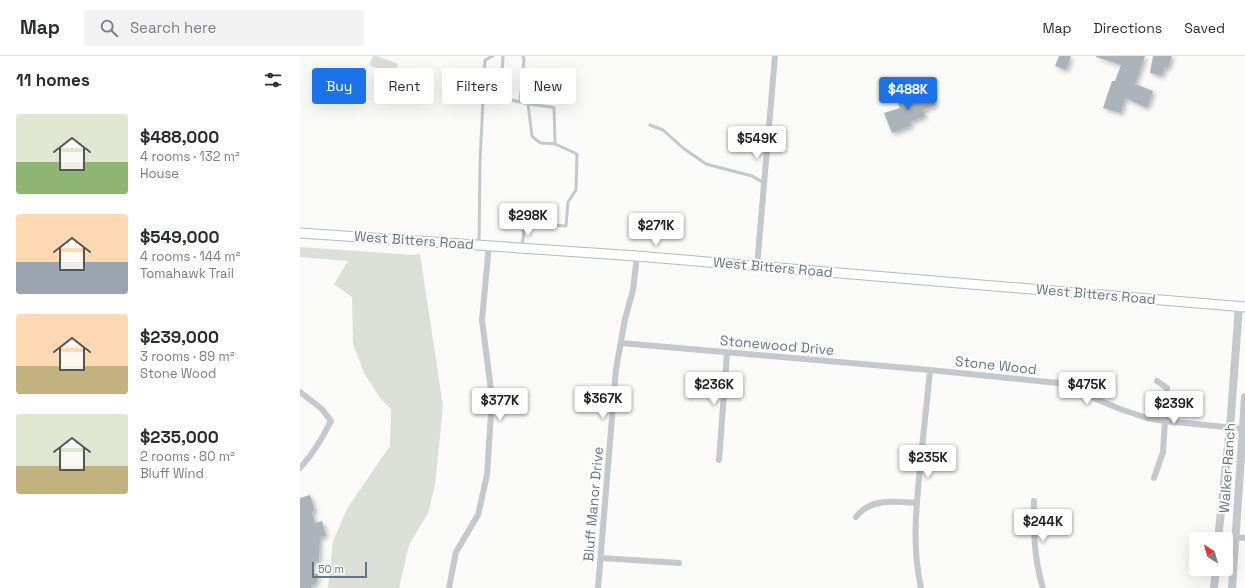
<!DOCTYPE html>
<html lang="en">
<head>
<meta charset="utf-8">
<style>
	body { margin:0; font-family:"Space Grotesk",sans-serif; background:#f2f2f3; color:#2b2b33; height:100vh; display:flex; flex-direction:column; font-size:15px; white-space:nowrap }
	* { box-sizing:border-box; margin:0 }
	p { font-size:13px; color:#7c7c81 }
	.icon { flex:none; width:22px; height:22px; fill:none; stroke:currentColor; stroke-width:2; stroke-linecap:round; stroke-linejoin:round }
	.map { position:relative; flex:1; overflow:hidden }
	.details { display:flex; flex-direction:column; background:#fff; width:300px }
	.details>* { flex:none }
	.guide { position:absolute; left:12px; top:12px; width:380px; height:36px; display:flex; gap:8px }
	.needle { width:26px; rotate:323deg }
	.controls { position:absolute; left:889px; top:476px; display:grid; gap:8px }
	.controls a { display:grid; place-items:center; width:44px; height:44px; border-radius:4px; background:#fff; box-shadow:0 4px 16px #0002; font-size:20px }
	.scale { position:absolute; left:12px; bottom:10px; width:55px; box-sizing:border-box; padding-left:4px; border:2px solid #657683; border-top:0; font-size:11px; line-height:14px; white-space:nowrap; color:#657683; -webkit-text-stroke:3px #fff; paint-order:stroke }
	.price { position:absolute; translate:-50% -34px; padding:0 9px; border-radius:4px; background:#fff; color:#222; font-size:13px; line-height:26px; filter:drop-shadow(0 1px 2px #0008) }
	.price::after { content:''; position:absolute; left:50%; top:24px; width:12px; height:9px; margin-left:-6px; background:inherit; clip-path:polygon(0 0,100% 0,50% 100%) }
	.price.active { background:#1a73e8; color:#fff }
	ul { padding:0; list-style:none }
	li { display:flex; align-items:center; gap:12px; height:100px; padding:0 16px }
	li span { display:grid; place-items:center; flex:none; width:112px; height:80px; border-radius:4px; color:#555 }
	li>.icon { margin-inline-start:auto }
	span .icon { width:48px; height:48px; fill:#fffc; stroke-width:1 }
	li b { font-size:17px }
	h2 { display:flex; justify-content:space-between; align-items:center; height:48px; padding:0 16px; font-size:17px }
	.chip { padding:0 14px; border-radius:4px; background:#fff; box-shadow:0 4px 16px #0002; font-size:14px; line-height:36px }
	.chip.active { background:#1a73e8; color:#fff }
	header { display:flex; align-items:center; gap:24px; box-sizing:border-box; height:56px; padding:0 20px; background:#fff; border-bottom:1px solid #e1e1e2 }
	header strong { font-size:19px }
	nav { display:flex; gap:22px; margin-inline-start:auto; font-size:14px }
	.search { width:280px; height:36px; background:#f2f2f3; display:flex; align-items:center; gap:10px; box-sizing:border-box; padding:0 14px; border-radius:4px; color:#7c7c81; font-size:15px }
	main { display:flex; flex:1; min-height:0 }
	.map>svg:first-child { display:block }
	.green { fill:#dadfd7 }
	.building { fill:#aab3b9; filter:url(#shadow) }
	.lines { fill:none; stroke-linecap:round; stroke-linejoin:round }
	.secondary-casing { stroke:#b3babf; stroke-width:11 }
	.service { stroke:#c3c8cc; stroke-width:3 }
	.minor { stroke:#c3c8cc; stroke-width:6 }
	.tertiary { stroke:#c3c8cc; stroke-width:8 }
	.secondary { stroke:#fff; stroke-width:9 }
	.labels { text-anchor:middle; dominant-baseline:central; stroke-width:4; stroke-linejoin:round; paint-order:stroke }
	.street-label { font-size:14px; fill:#657683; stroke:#fff }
</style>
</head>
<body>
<header>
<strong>Map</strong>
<div class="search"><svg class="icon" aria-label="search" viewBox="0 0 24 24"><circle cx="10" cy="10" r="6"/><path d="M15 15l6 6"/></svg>Search here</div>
<nav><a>Map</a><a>Directions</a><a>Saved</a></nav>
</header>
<main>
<section class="details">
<h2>11 homes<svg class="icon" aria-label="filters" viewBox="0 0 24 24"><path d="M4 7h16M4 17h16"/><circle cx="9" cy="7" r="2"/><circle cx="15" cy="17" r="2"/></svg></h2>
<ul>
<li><span style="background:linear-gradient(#dfe7d0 60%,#8fb573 0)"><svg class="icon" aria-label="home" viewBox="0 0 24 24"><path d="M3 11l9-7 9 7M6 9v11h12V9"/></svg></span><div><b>$488,000</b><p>4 rooms · 132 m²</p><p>House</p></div></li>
<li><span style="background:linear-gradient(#ffd9b3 60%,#9aa5b1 0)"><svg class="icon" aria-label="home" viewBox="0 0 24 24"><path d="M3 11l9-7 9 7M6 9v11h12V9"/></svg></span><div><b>$549,000</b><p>4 rooms · 144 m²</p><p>Tomahawk Trail</p></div></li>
<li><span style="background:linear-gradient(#ffd9b3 65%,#c2b280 0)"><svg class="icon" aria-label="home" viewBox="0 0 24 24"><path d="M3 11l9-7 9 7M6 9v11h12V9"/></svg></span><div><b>$239,000</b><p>3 rooms · 89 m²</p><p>Stone Wood</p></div></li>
<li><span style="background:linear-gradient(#dfe7d0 65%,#c2b280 0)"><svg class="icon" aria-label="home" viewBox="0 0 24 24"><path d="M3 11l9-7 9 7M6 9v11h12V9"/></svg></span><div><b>$235,000</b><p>2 rooms · 80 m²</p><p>Bluff Wind</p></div></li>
</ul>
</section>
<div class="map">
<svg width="945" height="532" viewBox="0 0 945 532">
	<defs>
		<filter id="shadow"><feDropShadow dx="2.5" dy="2.5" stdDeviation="2" flood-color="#0004"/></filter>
	</defs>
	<rect width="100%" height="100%" fill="#fafaf8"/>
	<path class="green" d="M73,0H77L98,8L93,19L69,9Z
		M0,191L113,199L120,198L143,350L135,429L128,457L109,489L99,532H28L33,485L48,451L90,390L91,353L80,342L64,317L53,288L52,241L34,228L48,205L0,201Z"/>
	<path class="building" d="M759,0H771L766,14L755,10Z
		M796,0H845L835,28L853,35L847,52L825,42L821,57L803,52L812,25H815L821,9L796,1Z
		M853,0H872L868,12L865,11L862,20L850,17Z
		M609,34L613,46L632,39L636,49L623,54L625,60L610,66L611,70L592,77L584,57L600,52L595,40Z
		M10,439L15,455L12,456L15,467L22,465L26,480L20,481L19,505H13L12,517L18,518L16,528H11V532H0V442Z"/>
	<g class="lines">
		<defs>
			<path id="secondary" d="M0,177L337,200L945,251"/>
		</defs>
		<use href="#secondary" class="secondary-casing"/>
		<path class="service" d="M183,37L228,48L251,51L254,52L255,88
			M201,41L203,0
			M220,46L224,4L223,0
			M350,69L363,74L383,92L406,108L452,120L464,127
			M179,189L180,106L185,4L193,0
			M222,192L224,173L237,168L266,170L268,146L276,134L277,98L255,88L241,87L236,84L232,80L228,48"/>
		<path class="minor" d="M457,210L475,0
			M321,287L630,314L758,327L820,353L847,362L865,365L945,373
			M0,336L22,353L31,365C23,381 13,398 0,412
			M419,404L427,297
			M854,422L863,396L867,332L857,325
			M734,445C733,474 734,504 743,532
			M556,461C571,441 595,446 617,447
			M918,480L945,482
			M301,502L379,507
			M149,532L156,496L178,459L187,419L192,342L182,264L189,189
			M298,532L316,313L325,263L333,234L337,200
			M621,532C612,492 616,453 620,412C623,380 627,347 630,314"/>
		<path class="tertiary" d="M918,483L930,372L939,250
			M914,532L916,513
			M932,532L945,341"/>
		<use href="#secondary" class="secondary"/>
	</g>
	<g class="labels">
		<g class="street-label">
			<text transform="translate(114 184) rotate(4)">West Bitters Road</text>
			<text transform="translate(473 211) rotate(5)">West Bitters Road</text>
			<text transform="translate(796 238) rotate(5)">West Bitters Road</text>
			<text transform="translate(477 289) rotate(5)">Stonewood Drive</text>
			<text transform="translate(696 309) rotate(6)">Stone Wood</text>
			<text transform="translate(927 412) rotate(-86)">Walker Ranch</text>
			<text transform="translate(293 448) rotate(-85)">Bluff Manor Drive</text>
		</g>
	</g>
</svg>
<div class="controls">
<a><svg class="needle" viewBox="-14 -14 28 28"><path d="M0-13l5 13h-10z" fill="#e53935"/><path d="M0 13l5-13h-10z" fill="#7c7c81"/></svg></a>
</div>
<div class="scale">50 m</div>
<b class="price active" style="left:608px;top:55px">$488K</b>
<b class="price" style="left:457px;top:104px">$549K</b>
<b class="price" style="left:228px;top:181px">$298K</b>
<b class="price" style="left:356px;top:191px">$271K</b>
<b class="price" style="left:414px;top:350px">$236K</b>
<b class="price" style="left:787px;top:350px">$475K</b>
<b class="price" style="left:303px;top:364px">$367K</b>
<b class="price" style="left:200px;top:366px">$377K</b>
<b class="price" style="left:874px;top:369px">$239K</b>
<b class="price" style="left:628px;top:423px">$235K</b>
<b class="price" style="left:743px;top:487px">$244K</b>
<div class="guide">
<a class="chip active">Buy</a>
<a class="chip">Rent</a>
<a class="chip">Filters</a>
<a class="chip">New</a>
</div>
</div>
</main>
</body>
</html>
